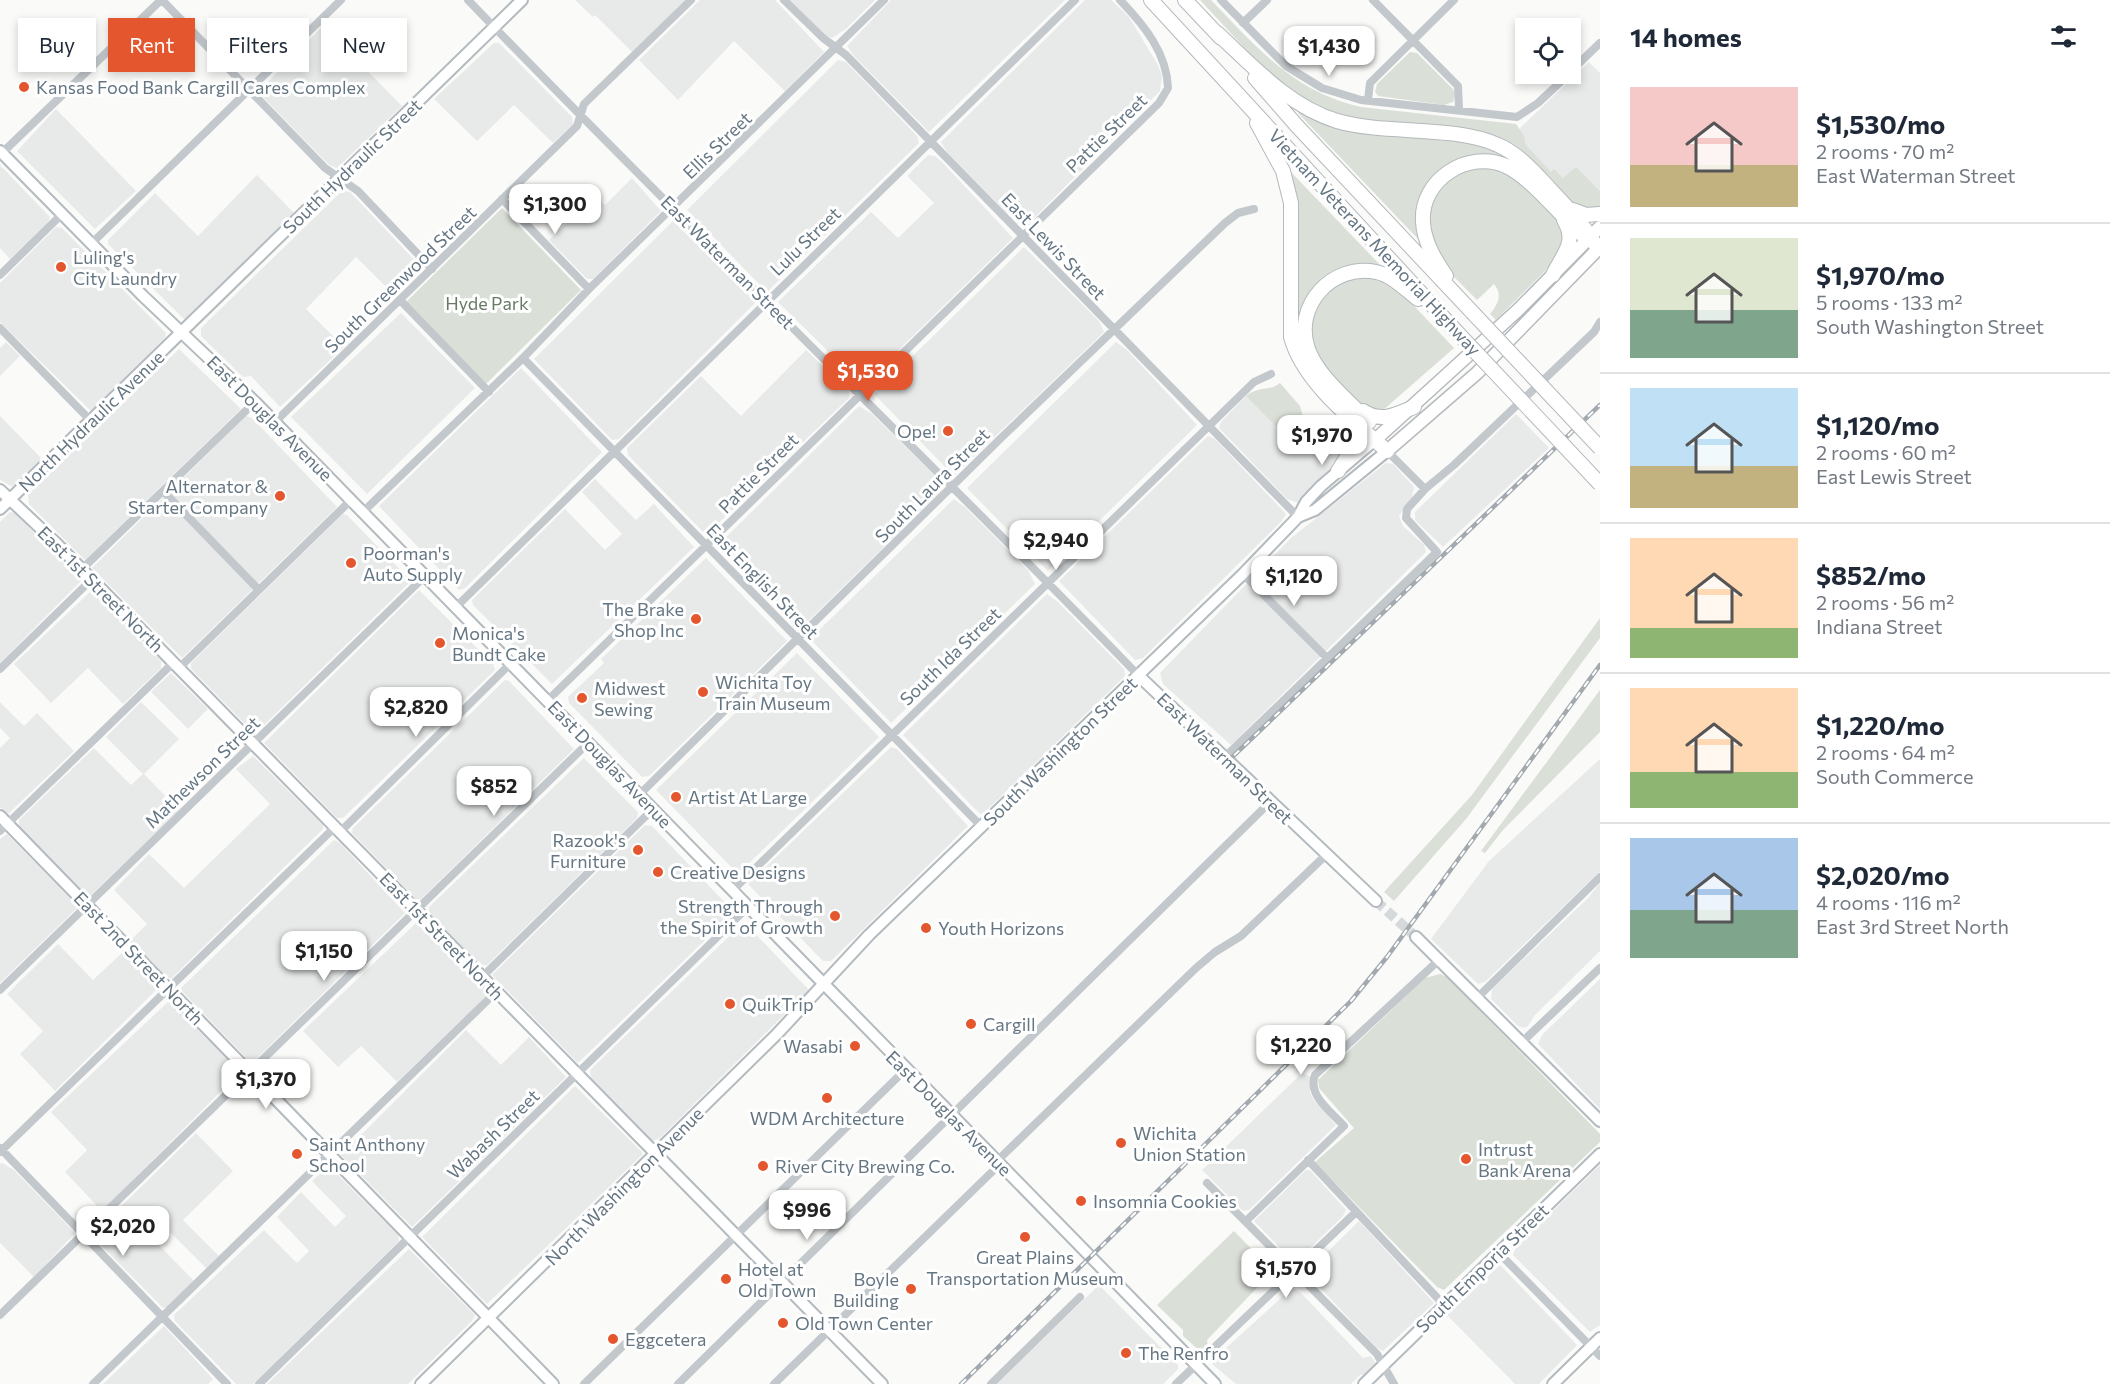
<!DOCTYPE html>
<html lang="en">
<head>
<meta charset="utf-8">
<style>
	body { margin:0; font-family:Commissioner,sans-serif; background:#f2f2f3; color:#1f2937; height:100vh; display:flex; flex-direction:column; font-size:22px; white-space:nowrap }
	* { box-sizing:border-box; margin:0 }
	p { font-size:20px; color:#747a83 }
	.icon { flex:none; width:33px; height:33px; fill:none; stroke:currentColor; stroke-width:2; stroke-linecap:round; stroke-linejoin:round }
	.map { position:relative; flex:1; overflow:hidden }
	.details { display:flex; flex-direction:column; background:#fff; width:510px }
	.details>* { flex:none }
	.banner { position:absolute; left:18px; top:18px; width:570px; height:54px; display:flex; gap:12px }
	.tools { position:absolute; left:1515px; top:18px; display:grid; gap:12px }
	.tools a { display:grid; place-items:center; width:66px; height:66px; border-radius:0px; background:#fff; box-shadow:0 3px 9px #0003; font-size:30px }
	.price { position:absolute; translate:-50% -51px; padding:0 14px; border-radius:12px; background:#fff; color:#222; font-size:20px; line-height:39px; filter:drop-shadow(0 2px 3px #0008) }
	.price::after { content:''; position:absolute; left:50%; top:36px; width:18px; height:14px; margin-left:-9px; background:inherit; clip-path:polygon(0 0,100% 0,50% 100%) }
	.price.active { background:#e4572e; color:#fff }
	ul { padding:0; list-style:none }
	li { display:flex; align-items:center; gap:18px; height:150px; padding:0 30px }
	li+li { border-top:2px solid #e0e1e3 }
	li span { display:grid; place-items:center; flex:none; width:168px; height:120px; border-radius:0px; color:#555 }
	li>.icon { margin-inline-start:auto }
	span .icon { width:72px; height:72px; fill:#fffc; stroke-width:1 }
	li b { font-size:26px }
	h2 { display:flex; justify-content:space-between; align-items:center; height:72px; padding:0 30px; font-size:26px }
	.tag { padding:0 21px; border-radius:0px; background:#fff; box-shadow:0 3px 9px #0003; font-size:21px; line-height:54px }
	.tag.active { background:#e4572e; color:#fff }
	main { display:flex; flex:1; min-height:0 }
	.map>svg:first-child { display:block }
	.built { fill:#e8e9e9 }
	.green { fill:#dadfd7 }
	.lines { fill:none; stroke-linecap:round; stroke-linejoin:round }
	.secondary-tunnel { stroke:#d5d9db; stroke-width:10; stroke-dasharray:10 5; stroke-linecap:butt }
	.secondary-casing { stroke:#b3babf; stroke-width:14 }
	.primary-casing { stroke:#b5babe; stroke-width:15 }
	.highway-casing { stroke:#b4b9bd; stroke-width:16 }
	.street { stroke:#c3c8cc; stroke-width:8 }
	.secondary { stroke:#fff; stroke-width:10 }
	.primary { stroke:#fff; stroke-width:12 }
	.highway { stroke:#fff; stroke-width:14 }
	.rail-casing { stroke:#a2aab0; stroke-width:4.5 }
	.rail { stroke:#fff; stroke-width:2; stroke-dasharray:7; stroke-linecap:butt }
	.highway-bridge-casing { stroke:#b4b9bd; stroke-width:16; stroke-linecap:butt }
	.highway-bridge { stroke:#fff; stroke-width:14 }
	.poi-dot { fill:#e4572e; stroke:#fff; stroke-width:2 }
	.labels { text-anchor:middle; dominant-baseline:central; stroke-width:6; stroke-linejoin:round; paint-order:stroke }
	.poi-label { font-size:18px; fill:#657683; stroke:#fff; text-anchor:start }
	.street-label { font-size:18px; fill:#657683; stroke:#fff }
	.park-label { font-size:18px; fill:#687a64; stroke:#fff }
</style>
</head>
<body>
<main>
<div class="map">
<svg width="1600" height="1384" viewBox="0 0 1600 1384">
	<rect width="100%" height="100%" fill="#fafaf8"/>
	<path class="built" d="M575,0H685L632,52L595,15L593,17Z
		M700,0H775L824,52L785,91L734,41L678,100L639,60Z
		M790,0H875L846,29L832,38L825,35Z
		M891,0H1065L929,132L853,55L847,46Z
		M1085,0H1111L1129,17L1158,65L1162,76L1160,91L1029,223L1023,225L1005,211L947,152L941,142Z
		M323,26L402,106L337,168L329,165L258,92Z
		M494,43H499L572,117L573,124L553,143L514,105L477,141L434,99Z
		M838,60L846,62L917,136L919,143L767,292L687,210Z
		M1589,62L1600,73V191L1576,168L1563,178L1551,172L1524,144L1519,129Z
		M56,109L136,191L95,229L17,151Z
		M928,155L935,156L942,162L1013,238L864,384H861L778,302L871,212L898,238L934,203L907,176Z
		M0,165L50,217L48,222L10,259L0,248Z
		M257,175L294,213L185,320L108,244V240L155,193L198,236Z
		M632,178L661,211L593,279H587L549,240L595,196L605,205Z
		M342,191L350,192L422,268L393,294L356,257L306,309L344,347L280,407L251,376L243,377L201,336V328Z
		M673,221L756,302L619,439L612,440L534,359Z
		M56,227L62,228L166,333L165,338L91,411L0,322V283Z
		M1024,247L1099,321L1104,332L954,476L874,394Z
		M401,313L475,388L367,494L291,417Z
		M6,342L20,356L0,376V348Z
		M1116,342L1127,350L1197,425L1048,571L967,488Z
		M179,349L241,409L85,560L29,504L28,495Z
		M806,350L849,391V398L706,535L628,455L627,448L701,376L741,416Z
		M521,368L602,452L465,588L459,590L379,506Z
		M1246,396L1285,436L1303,417L1308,415L1346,454L1298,503L1287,499L1219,428L1221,422Z
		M859,406L872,414L933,474L942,490L799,630L717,546Z
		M1516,414L1549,448L1443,547L1415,520V512Z
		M0,416L42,459L16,485L11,486L0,480Z
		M246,416L252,418L337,507L182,658L92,568Z
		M1208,436L1215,439L1286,514L1282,521L1143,658L1135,660L1059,581Z
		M1386,463L1393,464L1414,487L1412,497L1399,516L1403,526L1424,545L1426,552L1231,745L1163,684L1160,673L1291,538Z
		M595,479L636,520L654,504L694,547L552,684L473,605L472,600L565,509L605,550L622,534L582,492Z
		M954,499L966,508L1028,570L1035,584L891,723L812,641L816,633Z
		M10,512L15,513L81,581L0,663V522Z
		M343,514L347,515L411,581L257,732L254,733L191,669V663Z
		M706,558L787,641L649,776L642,777L569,703L568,697L604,663L601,659Z
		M419,590L493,664L495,670L343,818H337L264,743Z
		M91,591L161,661V668L123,704L88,668L51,703L14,664Z
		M1047,594L1058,602L1124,669L1125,676L983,814L979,813L903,735Z
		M797,653L879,737L738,874L656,790Z
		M171,673L208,709L188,729L151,692Z
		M505,680L509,681L574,749L421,899H416L352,833L353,828Z
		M0,702L24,726L37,713L74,751L8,814L0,807V748L10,738L0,728Z
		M141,702L179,739L144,774L179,810L91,895H87L19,828V820L94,748L131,785L143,774L106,737Z
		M891,747L897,749L968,826L831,961H823L748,884Z
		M253,756L323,825V829L172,978H167L131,940L147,924L114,890L149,854L184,888L270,804L236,769Z
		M584,758L638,812L637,818L487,965H480L429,913V907Z
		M1600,759V871L1485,982L1478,984L1431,939L1489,861Z
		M645,825L652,826L734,912L578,1063L492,975Z
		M7,834L77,905V908L0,983V839Z
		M334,840L340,843L405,913L253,1062H250L180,989Z
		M1600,883V951L1535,1015L1528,1026L1524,1028L1518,1026L1491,999L1492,989L1588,898Z
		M744,922L809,990L660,1138L653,1141L591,1078L590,1070Z
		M416,923L486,992V996L397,1082L361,1046L338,1067L303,1031Z
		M58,944L93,980L123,952L157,989L55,1091L20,1054L43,1031L7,994Z
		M1600,979V1109L1538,1044L1542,1035Z
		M169,1001L240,1072L102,1211L65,1172L87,1150L51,1112Z
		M466,1030L501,1065L529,1037L566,1077L412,1227L341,1155Z
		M1302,1073L1311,1077L1310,1092L1313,1099L1336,1125L1249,1210L1243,1211L1202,1170Z
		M575,1086L642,1152V1155L487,1304L422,1237Z
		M196,1133L233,1171L183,1220L219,1256L206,1268L171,1233L159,1245L194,1281L167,1307L163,1308L94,1238V1233Z
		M2,1163L14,1170L75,1233L34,1277L0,1243V1164Z
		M1600,1165V1325L1590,1332L1513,1255L1516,1247Z
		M329,1166L398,1235L399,1241L253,1384H236L175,1321L174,1315L264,1230L297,1263L309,1251L277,1217L301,1192L335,1227L346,1216L312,1181Z
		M1306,1170H1310L1346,1210L1343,1216L1299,1259L1293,1261L1254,1221Z
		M1359,1221L1434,1303L1383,1351L1376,1347L1306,1273Z
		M409,1249L475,1315L472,1321L408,1384H267Z
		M1500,1265L1577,1345L1539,1384H1515L1447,1315Z
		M1099,1285L1178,1365V1369L1163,1384H997Z
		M1292,1288L1301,1293L1363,1358L1371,1356L1377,1366L1368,1375H1360L1351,1384H1236L1212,1364L1215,1358Z
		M164,1326L213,1379L208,1384H103Z"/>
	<path class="green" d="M1200,0H1211C1258,48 1292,91 1361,107L1516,124L1524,136L1525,144L1551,172L1554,169L1563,178L1576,167L1600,191V211L1576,208L1520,153L1334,117L1279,85Z
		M1410,52L1417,53L1453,89L1455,94L1453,102L1444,105L1378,96L1375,92L1377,84Z
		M1300,110L1495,149L1531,175L1501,160L1436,178L1423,240H1419L1298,113Z
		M1495,167C1522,184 1555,206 1566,237L1557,259L1496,320L1490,314C1498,304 1503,295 1494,284L1477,300L1446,269L1431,239L1428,214L1436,190L1464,168Z
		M1288,169L1383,268L1324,283L1299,353Z
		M502,208L581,290L486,384L406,302Z
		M1375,275L1399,290L1454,348L1382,411L1364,410L1318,362L1309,329L1319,298L1343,277Z
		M1280,383L1300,406L1303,417L1285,436L1246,396C1260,385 1269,392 1280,383Z
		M1600,618V638L1466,819L1394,901L1384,892L1472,795Z
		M1600,690V732L1503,830L1485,853L1481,851Z
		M1440,974L1447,977L1600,1134V1142L1444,1290L1437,1287L1315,1162L1354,1128L1319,1088L1318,1080L1425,978Z
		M1234,1231L1273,1271L1207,1340L1208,1348L1200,1351L1183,1336V1330L1157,1305Z"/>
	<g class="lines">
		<path class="secondary-tunnel" d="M1376,901L1416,937"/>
		<defs>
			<path id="secondary" d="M0,151L143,296L255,402L1215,1384
				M0,490L55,542L882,1384
				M0,509L522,0
				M1298,517L1315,510L1387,451
				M1139,676L1376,901
				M0,816L553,1384
				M1416,937L1600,1121
				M421,1384L777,1034L869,935L1243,574L1298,517L1306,502L1321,486L1375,440
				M1364,1384L1600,1154
				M1553,1384L1600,1338"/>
			<path id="primary" d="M1375,440L1518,310L1600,227
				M1387,451L1477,373L1600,247"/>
			<path id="highway" d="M1151,0L1454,329
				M1185,0L1221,38
				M1217,33C1253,66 1288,106 1337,121C1385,135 1455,125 1498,145C1519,154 1535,173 1550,189C1568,208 1585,226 1598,249
				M1255,78L1297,126L1472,312
				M1257,123L1283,171L1291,203V337C1303,382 1353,420 1387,451
				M1573,210L1586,215L1600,214
				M1553,275C1562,255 1578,243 1564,220
				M1446,276C1435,260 1424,242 1423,222C1420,180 1468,149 1506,166C1533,179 1560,216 1584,236
				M1363,411C1381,423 1395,415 1414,407
				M1369,422C1349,401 1318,377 1308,349C1293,306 1332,263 1376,272C1392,275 1405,289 1418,299
				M1338,471C1350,453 1361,438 1348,417"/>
		</defs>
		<use href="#secondary" class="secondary-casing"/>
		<use href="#primary" class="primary-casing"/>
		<use href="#highway" class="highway-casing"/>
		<path class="street" d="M162,0L325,168L358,191L432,269
			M468,0C688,229 918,448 1139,676
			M784,0L823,38L846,55L1298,517
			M1221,0L1286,66L1322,88L1361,100L1517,117L1538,103L1569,74
			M1373,0L1458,86L1459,109
			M1243,23L1267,0
			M1570,72L1600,43
			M1368,100L1370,83L1454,0
			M2,153L161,0
			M502,199L589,289
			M92,243L341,0
			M0,275L62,214
			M400,300L489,392
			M0,328L91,421
			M523,358L981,826
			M275,422L577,126L584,104L691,0
			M1387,451L1425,489
			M163,491L259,590
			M363,512L523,358L589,289L884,0
			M82,569L255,402
			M1243,574L1327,658
			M456,607L1075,0
			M179,668L351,500
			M0,669L92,579
			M548,700L1159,103L1168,88C1167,53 1144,25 1120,0
			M1226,756L1437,552L1406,518L1407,509L1425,489L1454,465L1594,332L1600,322
			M640,794L1001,438L1225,223L1238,213L1254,209
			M0,831L174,662
			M340,832L511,663
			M733,890L1254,382L1271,374
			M482,977L654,808
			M0,990L425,576
			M1478,997L1600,877
			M1522,1042L1600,968
			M0,1148L227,1384
			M0,1152L335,827
			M1308,1160L1444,1305
			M997,1161L1196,968L1215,952L1241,936L1326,855
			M1207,1183L1377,1354L1394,1384
			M1246,1221L1344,1126C1331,1112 1307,1095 1315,1075L1440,959
			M1498,1252L1600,1356
			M0,1315L589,742
			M93,1384L496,992
			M259,1384L749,906
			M584,1384L906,1069
			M678,1384L1271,801
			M774,1384L1000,1164
			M991,1384L1080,1297
			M1176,1384L1356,1212"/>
		<use href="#secondary" class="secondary"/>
		<use href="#primary" class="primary"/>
		<use href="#highway" class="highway"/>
		<defs>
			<path id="rail" d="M1224,765L1600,405
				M961,1384L1351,1001L1387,957L1600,665"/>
		</defs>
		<use href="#rail" class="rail-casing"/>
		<use href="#rail" class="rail"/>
		<defs>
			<path id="highway-bridge" d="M1472,312L1600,448
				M1454,329L1600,484"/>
		</defs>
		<use href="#highway-bridge" class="highway-bridge-casing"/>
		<use href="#highway-bridge" class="highway-bridge"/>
	</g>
	<g class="poi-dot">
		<circle cx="24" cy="87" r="6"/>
		<circle cx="61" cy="267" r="6"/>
		<circle cx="948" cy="431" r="6"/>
		<circle cx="280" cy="496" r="6"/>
		<circle cx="351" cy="563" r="6"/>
		<circle cx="696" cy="619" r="6"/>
		<circle cx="440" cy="643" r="6"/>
		<circle cx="703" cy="692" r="6"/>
		<circle cx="582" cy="698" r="6"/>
		<circle cx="676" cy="797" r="6"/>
		<circle cx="638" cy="850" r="6"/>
		<circle cx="658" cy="872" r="6"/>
		<circle cx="835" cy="916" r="6"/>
		<circle cx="926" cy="928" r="6"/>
		<circle cx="730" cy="1004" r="6"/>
		<circle cx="971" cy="1024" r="6"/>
		<circle cx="855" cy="1046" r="6"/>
		<circle cx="827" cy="1098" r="6"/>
		<circle cx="1121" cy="1143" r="6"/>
		<circle cx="297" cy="1154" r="6"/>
		<circle cx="1466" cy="1159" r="6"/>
		<circle cx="763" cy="1166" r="6"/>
		<circle cx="1081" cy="1201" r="6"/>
		<circle cx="1025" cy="1237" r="6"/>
		<circle cx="726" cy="1279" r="6"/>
		<circle cx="911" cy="1289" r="6"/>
		<circle cx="783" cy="1323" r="6"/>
		<circle cx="613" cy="1339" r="6"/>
		<circle cx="1126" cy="1353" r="6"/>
	</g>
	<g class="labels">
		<g class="poi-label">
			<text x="36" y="87">Kansas Food Bank Cargill Cares Complex</text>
			<text x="73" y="257">Luling's<tspan x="73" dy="21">City Laundry</tspan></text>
			<text x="936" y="431" text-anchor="end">Ope!</text>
			<text x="268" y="486" text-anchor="end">Alternator &amp;<tspan x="268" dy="21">Starter Company</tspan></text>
			<text x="363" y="553">Poorman's<tspan x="363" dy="21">Auto Supply</tspan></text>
			<text x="684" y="609" text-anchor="end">The Brake<tspan x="684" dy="21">Shop Inc</tspan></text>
			<text x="452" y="633">Monica's<tspan x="452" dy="21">Bundt Cake</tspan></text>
			<text x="715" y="682">Wichita Toy<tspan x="715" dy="21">Train Museum</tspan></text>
			<text x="594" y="688">Midwest<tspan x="594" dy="21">Sewing</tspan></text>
			<text x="688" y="797">Artist At Large</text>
			<text x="626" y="840" text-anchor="end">Razook's<tspan x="626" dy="21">Furniture</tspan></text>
			<text x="670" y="872">Creative Designs</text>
			<text x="823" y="906" text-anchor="end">Strength Through<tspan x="823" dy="21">the Spirit of Growth</tspan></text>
			<text x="938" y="928">Youth Horizons</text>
			<text x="742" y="1004">QuikTrip</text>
			<text x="983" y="1024">Cargill</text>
			<text x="843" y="1046" text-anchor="end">Wasabi</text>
			<text x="827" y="1118" text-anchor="middle">WDM Architecture</text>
			<text x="1133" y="1133">Wichita<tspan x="1133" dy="21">Union Station</tspan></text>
			<text x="309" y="1144">Saint Anthony<tspan x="309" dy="21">School</tspan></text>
			<text x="1478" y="1149">Intrust<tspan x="1478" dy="21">Bank Arena</tspan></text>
			<text x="775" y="1166">River City Brewing Co.</text>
			<text x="1093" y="1201">Insomnia Cookies</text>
			<text x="1025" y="1257" text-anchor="middle">Great Plains<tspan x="1025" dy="21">Transportation Museum</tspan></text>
			<text x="738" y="1269">Hotel at<tspan x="738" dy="21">Old Town</tspan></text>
			<text x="899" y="1279" text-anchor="end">Boyle<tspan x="899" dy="21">Building</tspan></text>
			<text x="795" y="1323">Old Town Center</text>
			<text x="625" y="1339">Eggcetera</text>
			<text x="1138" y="1353">The Renfro</text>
		</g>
		<g class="street-label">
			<text transform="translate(1106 133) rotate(-44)">Pattie Street</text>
			<text transform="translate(717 145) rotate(-44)">Ellis Street</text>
			<text transform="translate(352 166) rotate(-44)">South Hydraulic Street</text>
			<text transform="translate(805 241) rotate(-44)">Lulu Street</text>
			<text transform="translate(1375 242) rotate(47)">Vietnam Veterans Memorial Highway</text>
			<text transform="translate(1054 246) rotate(46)">East Lewis Street</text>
			<text transform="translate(728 262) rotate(45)">East Waterman Street</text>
			<text transform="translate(400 279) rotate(-44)">South Greenwood Street</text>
			<text transform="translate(270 418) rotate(45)">East Douglas Avenue</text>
			<text transform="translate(91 421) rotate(-44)">North Hydraulic Avenue</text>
			<text transform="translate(758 473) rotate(-45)">Pattie Street</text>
			<text transform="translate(932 485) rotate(-45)">South Laura Street</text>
			<text transform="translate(763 581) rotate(46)">East English Street</text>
			<text transform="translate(101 589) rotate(45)">East 1st Street North</text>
			<text transform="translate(950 656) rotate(-44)">South Ida Street</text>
			<text transform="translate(1060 751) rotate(-44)">South Washington Street</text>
			<text transform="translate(1225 758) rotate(44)">East Waterman Street</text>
			<text transform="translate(610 764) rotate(46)">East Douglas Avenue</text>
			<text transform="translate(202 772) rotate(-44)">Mathewson Street</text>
			<text transform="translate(442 936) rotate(46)">East 1st Street North</text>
			<text transform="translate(139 958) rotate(46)">East 2nd Street North</text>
			<text transform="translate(949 1113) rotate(45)">East Douglas Avenue</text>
			<text transform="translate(493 1134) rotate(-44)">Wabash Street</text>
			<text transform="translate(624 1186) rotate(-45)">North Washington Avenue</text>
			<text transform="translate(1482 1268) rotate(-44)">South Emporia Street</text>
		</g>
		<g class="park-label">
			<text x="487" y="303">Hyde Park</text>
		</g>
	</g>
</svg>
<div class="tools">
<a><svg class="icon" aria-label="locate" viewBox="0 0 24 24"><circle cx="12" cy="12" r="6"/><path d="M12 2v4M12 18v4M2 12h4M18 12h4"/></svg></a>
</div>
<b class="price" style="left:1329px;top:77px">$1,430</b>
<b class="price" style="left:555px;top:235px">$1,300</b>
<b class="price active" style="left:868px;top:402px">$1,530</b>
<b class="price" style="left:1322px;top:466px">$1,970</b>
<b class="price" style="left:1056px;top:571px">$2,940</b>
<b class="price" style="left:1294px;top:607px">$1,120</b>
<b class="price" style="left:416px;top:738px">$2,820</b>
<b class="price" style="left:494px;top:817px">$852</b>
<b class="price" style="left:324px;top:982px">$1,150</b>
<b class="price" style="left:1301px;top:1076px">$1,220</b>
<b class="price" style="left:266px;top:1110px">$1,370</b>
<b class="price" style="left:807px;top:1241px">$996</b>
<b class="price" style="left:123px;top:1257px">$2,020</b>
<b class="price" style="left:1286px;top:1299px">$1,570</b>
<div class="banner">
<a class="tag">Buy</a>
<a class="tag active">Rent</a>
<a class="tag">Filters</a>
<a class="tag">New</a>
</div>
</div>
<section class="details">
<h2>14 homes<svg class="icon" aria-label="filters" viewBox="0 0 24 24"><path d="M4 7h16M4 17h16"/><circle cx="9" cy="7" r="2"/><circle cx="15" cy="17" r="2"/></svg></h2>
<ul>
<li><span style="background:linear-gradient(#f6c9c9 65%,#c2b280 0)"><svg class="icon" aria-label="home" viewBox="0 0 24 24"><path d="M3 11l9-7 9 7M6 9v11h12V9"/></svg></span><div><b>$1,530/mo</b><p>2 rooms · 70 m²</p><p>East Waterman Street</p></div></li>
<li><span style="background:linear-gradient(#dfe7d0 60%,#7fa58c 0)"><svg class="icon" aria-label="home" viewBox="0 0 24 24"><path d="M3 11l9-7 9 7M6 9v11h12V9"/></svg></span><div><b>$1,970/mo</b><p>5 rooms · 133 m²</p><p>South Washington Street</p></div></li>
<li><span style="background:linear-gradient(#bfe0f5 65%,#c2b280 0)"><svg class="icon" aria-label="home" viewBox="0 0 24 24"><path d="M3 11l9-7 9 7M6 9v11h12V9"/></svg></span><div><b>$1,120/mo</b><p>2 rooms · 60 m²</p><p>East Lewis Street</p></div></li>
<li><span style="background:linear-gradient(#ffd9b3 75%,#8fb573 0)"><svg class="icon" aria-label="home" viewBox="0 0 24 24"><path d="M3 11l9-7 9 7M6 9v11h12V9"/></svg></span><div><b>$852/mo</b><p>2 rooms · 56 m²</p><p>Indiana Street</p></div></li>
<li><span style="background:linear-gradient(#ffd9b3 70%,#8fb573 0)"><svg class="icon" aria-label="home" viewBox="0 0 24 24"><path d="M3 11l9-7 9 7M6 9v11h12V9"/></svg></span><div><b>$1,220/mo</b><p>2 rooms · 64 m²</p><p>South Commerce</p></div></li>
<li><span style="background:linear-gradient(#a9c7e8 60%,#7fa58c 0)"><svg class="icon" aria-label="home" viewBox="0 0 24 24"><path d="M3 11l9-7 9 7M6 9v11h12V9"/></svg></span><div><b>$2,020/mo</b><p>4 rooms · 116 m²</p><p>East 3rd Street North</p></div></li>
</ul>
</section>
</main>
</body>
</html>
